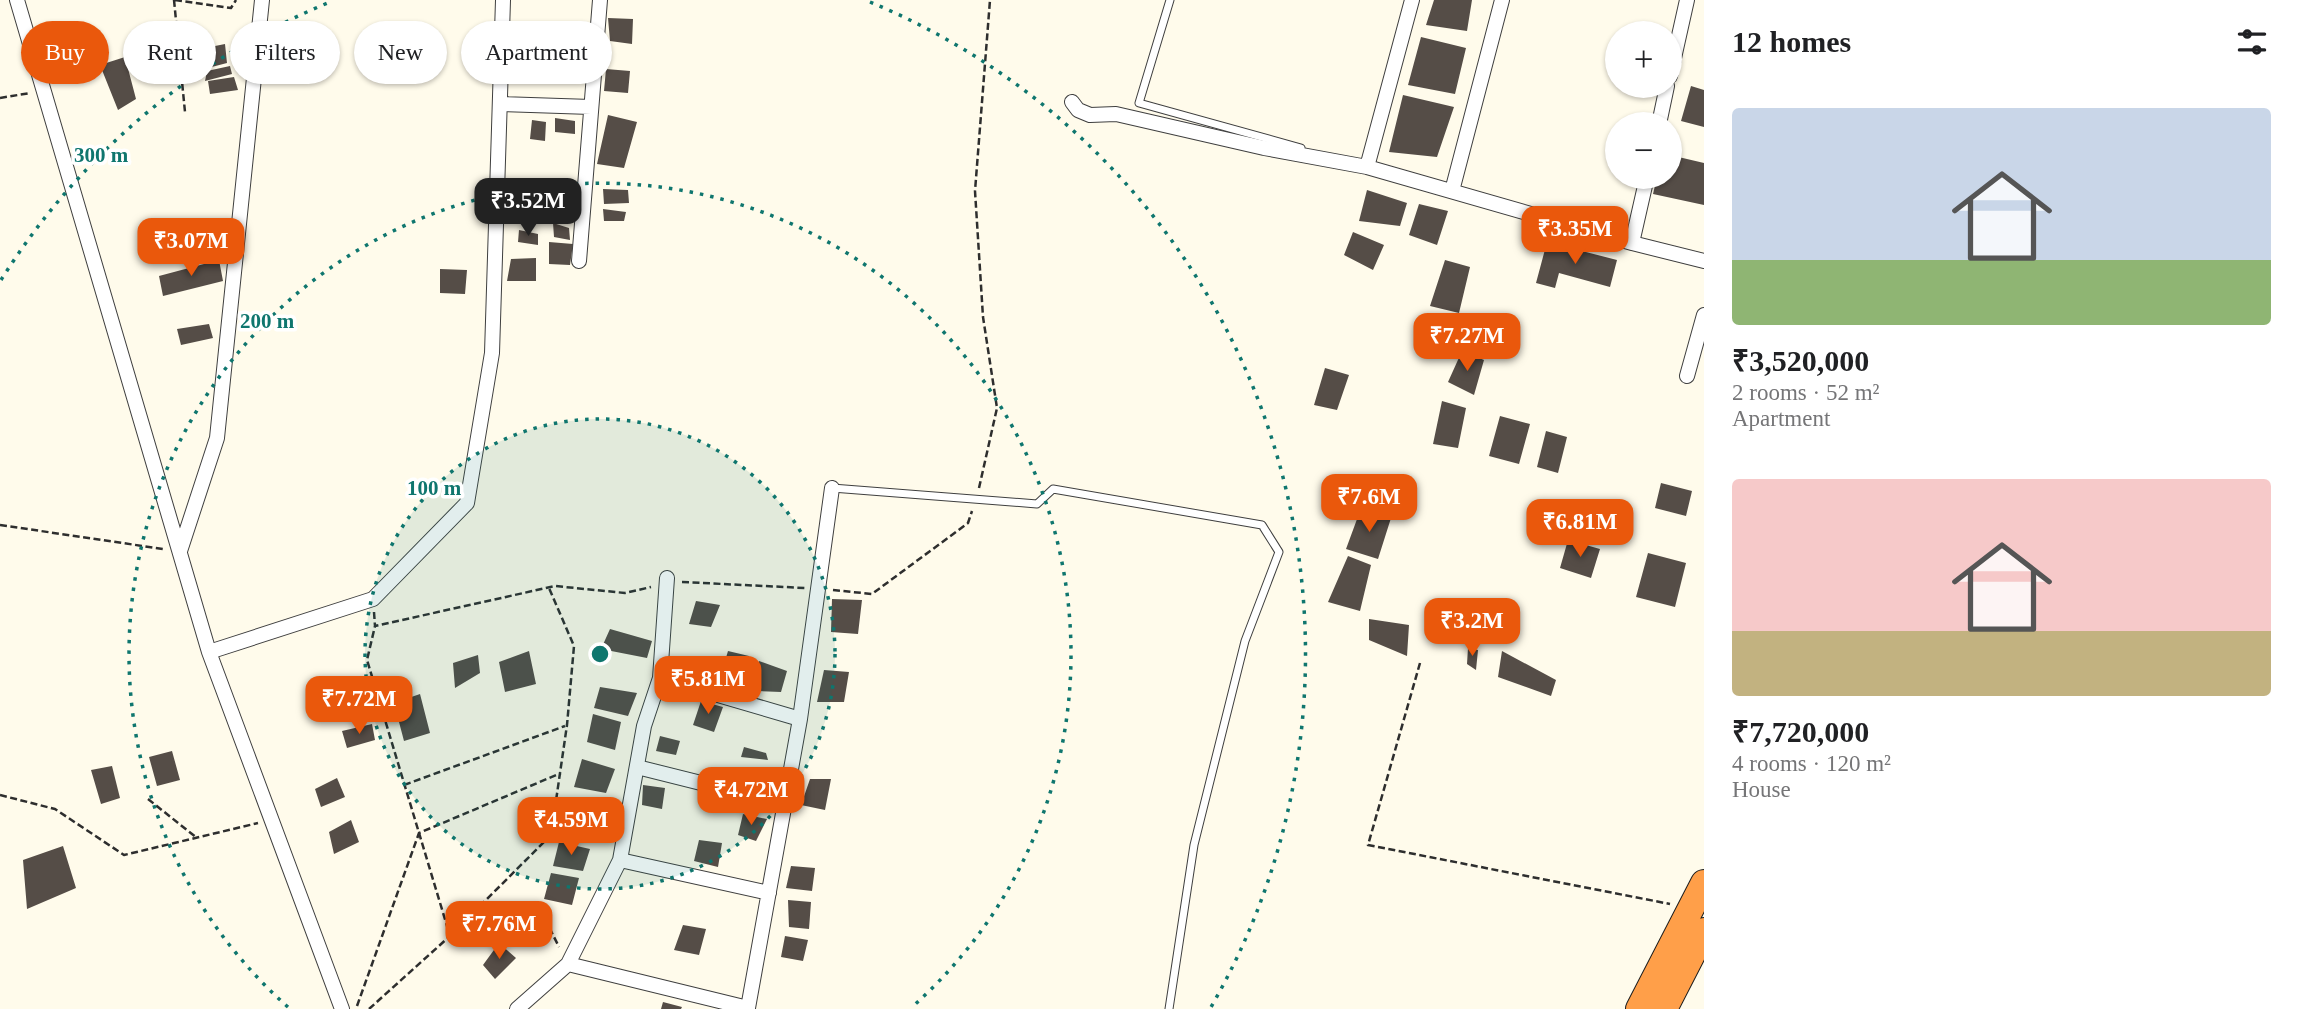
<!DOCTYPE html>
<html lang="en">
<head>
<meta charset="utf-8">
<style>
	body { margin:0; font-family:"Times New Roman",serif; background:#f2f2f2; color:#202124; height:100vh; display:flex; flex-direction:column; font-size:26px; white-space:nowrap }
	* { box-sizing:border-box; margin:0 }
	p { font-size:23px; color:#757577 }
	.icon { flex:none; width:38px; height:38px; fill:none; stroke:currentColor; stroke-width:2; stroke-linecap:round; stroke-linejoin:round }
	.map { position:relative; flex:1; overflow:hidden }
	.side { display:flex; flex-direction:column; background:#fff; width:595px }
	.side>* { flex:none }
	.hud { position:absolute; left:21px; top:21px; width:665px; height:63px; display:flex; gap:14px }
	.controls { position:absolute; left:1605px; top:21px; display:grid; gap:14px }
	.controls a { display:grid; place-items:center; width:77px; height:77px; border-radius:50%; background:#fff; box-shadow:0 2px 5px #0004; font-size:35px }
	.price { position:absolute; translate:-50% -60px; padding:0 16px; border-radius:14px; background:#ea580c; color:#fff; font-size:23px; line-height:46px; filter:drop-shadow(0 2px 4px #0008) }
	.price::after { content:''; position:absolute; left:50%; top:42px; width:21px; height:16px; margin-left:-10px; background:inherit; clip-path:polygon(0 0,100% 0,50% 100%) }
	.price.active { background:#222; color:#fff }
	ul { padding:0; list-style:none }
	li { display:grid; align-content:center; gap:14px; height:371px; padding:0 28px }
	li span { display:grid; place-items:center; height:217px; border-radius:7px; color:#555 }
	li>.icon { margin-inline-start:auto }
	span .icon { width:126px; height:126px; fill:#fffc; stroke-width:1 }
	li b { font-size:30px }
	h2 { display:flex; justify-content:space-between; align-items:center; height:84px; padding:0 28px; font-size:30px }
	.chip { padding:0 24px; border-radius:32px; background:#fff; box-shadow:0 2px 5px #0004; font-size:24px; line-height:63px }
	.chip.active { background:#ea580c; color:#fff }
	main { display:flex; flex:1; min-height:0 }
	.map>svg:first-child { display:block }
	.building { fill:#554d47 }
	.lines { fill:none; stroke-linecap:round; stroke-linejoin:round }
	.lane-casing { stroke:#3f3f3f; stroke-width:9 }
	.street-casing { stroke:#3f3f3f; stroke-width:16 }
	.highway-casing { stroke:#1d1d1d; stroke-width:28 }
	.path { stroke:#2e2e2e; stroke-width:2.5; stroke-dasharray:7 3.5; stroke-linecap:butt }
	.lane { stroke:#fff; stroke-width:7 }
	.street { stroke:#fff; stroke-width:14 }
	.highway { stroke:#ff9f49; stroke-width:26 }
	.ring { fill:none; stroke:#0f766e; stroke-width:3.5; stroke-dasharray:3.5 7 }
	.centre { fill:#0f766e; stroke:#fff; stroke-width:3.5 }
	.ring-label { font-size:21px; text-anchor:middle; font-weight:bold; fill:#0f766e; stroke:#fff; stroke-width:7; stroke-linejoin:round; paint-order:stroke }
</style>
</head>
<body>
<main>
<div class="map">
<svg width="1704" height="1009" viewBox="0 0 1704 1009">
	<rect width="100%" height="100%" fill="#fffbeb"/>
	<path class="building" d="M1434,0H1472L1467,31L1426,25Z
		M608,18L633,19L632,44L610,41Z
		M156,36L158,62L147,65L142,39Z
		M1421,37L1466,48L1455,94L1408,85Z
		M225,44L227,63L200,70L195,50Z
		M125,57L136,99L118,110L100,65Z
		M230,66L232,74L205,81L207,71Z
		M606,69L630,71L628,93L604,91Z
		M234,77L238,90L210,94L208,81Z
		M1691,86L1704,90V127L1681,121Z
		M1403,95L1454,107L1437,157L1389,152Z
		M608,115L637,122L624,168L597,164Z
		M555,118L575,121V134L555,132Z
		M532,120L546,122L545,141L530,139Z
		M1670,155L1704,163V205L1653,194L1657,177H1670Z
		M521,188L543,191V204L520,201Z
		M603,189L628,190L629,203L604,204Z
		M1367,190L1407,203L1400,226L1359,221Z
		M1419,204L1448,211L1437,245L1409,235Z
		M603,209L626,212L624,221H604Z
		M553,223L569,228L570,240L554,237Z
		M519,230L538,234V245L518,242Z
		M1353,232L1384,245L1373,270L1344,255Z
		M549,242L573,244L570,265L549,264Z
		M1547,242L1617,260L1610,287L1559,273L1555,288L1536,283Z
		M536,258V281H507L511,259Z
		M219,260L223,281L163,296L159,276Z
		M1445,260L1470,267L1459,313L1430,306Z
		M440,269L467,270L465,294L440,293Z
		M209,324L213,338L181,345L177,329Z
		M1462,351L1484,360L1474,395L1448,382Z
		M1325,368L1349,375L1337,410L1314,405Z
		M1442,401L1466,408L1458,448L1433,444Z
		M1500,416L1530,424L1519,464L1489,456Z
		M1546,431L1567,437L1558,473L1537,467Z
		M1661,483L1692,491L1686,516L1655,508Z
		M1360,511L1391,518L1378,559L1346,549Z
		M1568,540L1600,549L1591,578L1560,568Z
		M1648,553L1686,563L1675,607L1636,597Z
		M1348,556L1371,565L1360,611L1328,602Z
		M832,599L862,600L858,634L831,632Z
		M696,601L720,605L711,627L689,624Z
		M1369,619L1409,625L1407,656L1369,640Z
		M610,629L652,641L647,658L601,649Z
		M1468,648L1478,650L1476,670L1467,664Z
		M529,651L536,684L505,692L499,662Z
		M728,651L749,656L741,684L719,681Z
		M1502,651L1556,680L1551,696L1498,677Z
		M478,655L480,673L455,688L453,663Z
		M759,661L787,671L781,692L755,691Z
		M824,670L849,672L844,702H817Z
		M600,687L637,693L628,716L594,708Z
		M420,694L430,733L404,741L394,703Z
		M701,701L723,707L714,732L693,725Z
		M593,714L621,722L615,750L587,742Z
		M372,724L375,740L347,748L342,731Z
		M660,736L680,741L676,755L656,751Z
		M744,747L766,753L768,760L741,757Z
		M172,751L180,780L157,786L149,757Z
		M582,759L615,769L606,793L574,787Z
		M112,766L120,798L101,804L91,770Z
		M337,778L345,797L321,807L315,789Z
		M810,779H831L825,810L801,805Z
		M643,785L665,788L662,809L642,805Z
		M743,814L767,819L756,841L738,835Z
		M351,820L359,842L334,854L329,832Z
		M699,840L722,843L718,867L694,861Z
		M559,842L590,849L583,871L553,866Z
		M63,846L76,888L27,909L23,860Z
		M791,866L815,868L812,891L786,888Z
		M551,873L579,878L572,905L544,899Z
		M788,900L811,902L809,929L789,927Z
		M683,925L706,929L699,955L674,950Z
		M785,936L808,940L803,961L781,957Z
		M499,943L516,958L495,979L483,965Z
		M663,1002L682,1007L681,1009H661Z"/>
	<g class="lines">
		<defs>
			<path id="lane" d="M1170,0L1139,103L1301,148
				M832,488L1037,504L1053,489L1262,525L1279,552L1245,641L1194,845L1169,1009"/>
			<path id="street" d="M17,0L209,652L342,1009
				M1670,76L1687,0
				M1072,102L1078,110L1090,115L1116,114L1264,148L1367,167L1632,243
				M500,104L591,107
				M1659,124L1667,86
				M1367,167L1412,0
				M1647,177L1632,243L1704,261
				M1452,191L1502,0
				M579,261L600,0
				M1687,376L1704,315
				M180,551L217,438L262,0
				M209,652L373,599L467,503L492,353L503,0
				M660,678L667,578
				M800,719L832,488
				M637,767L785,804
				M620,860L769,893
				M517,1009L568,964L620,860L644,726L660,678L800,719L748,1008L568,964"/>
			<path id="highway" d="M1639,1009L1704,883
				M1664,1009L1704,931"/>
		</defs>
		<use href="#lane" class="lane-casing"/>
		<use href="#street" class="street-casing"/>
		<use href="#highway" class="highway-casing"/>
		<path class="path" d="M174,0L185,112
			M175,0L231,8L236,0
			M0,98L30,93
			M979,488L997,408L983,317L975,191L990,0
			M0,525L163,549
			M682,582L805,588
			M833,590L872,594L968,523L972,511
			M374,612L375,626L555,586L625,593L651,587
			M1420,663L1368,845L1670,904
			M404,785L565,726
			M0,795L55,809L124,855L258,823
			M148,799L197,838
			M450,936L551,835L567,725L574,646L549,588
			M450,936L546,921L559,947
			M357,1006L419,833L561,773
			M369,1009L450,936L367,660L375,626"/>
		<use href="#lane" class="lane"/>
		<use href="#street" class="street"/>
		<use href="#highway" class="highway"/>
	</g>
	<circle cx="600" cy="654" r="235" fill="#0f766e" fill-opacity=".12"/>
	<g class="ring">
		<circle cx="600" cy="654" r="235"/>
		<path d="M288 1007A471 471 0 1 1 912 1007"/>
		<path d="M1 280A706 706 0 0 1 330 2M870 2A706 706 0 0 1 1211 1007"/>
	</g>
	<circle cx="600" cy="654" r="10" class="centre"/>
	<g class="ring-label">
		<text x="101" y="162">300 m</text>
		<text x="267" y="328">200 m</text>
		<text x="434" y="495">100 m</text>
	</g>
</svg>
<div class="controls">
<a>+</a>
<a>−</a>
</div>
<b class="price active" style="left:528px;top:238px">₹3.52M</b>
<b class="price" style="left:1575px;top:266px">₹3.35M</b>
<b class="price" style="left:191px;top:278px">₹3.07M</b>
<b class="price" style="left:1467px;top:373px">₹7.27M</b>
<b class="price" style="left:1369px;top:534px">₹7.6M</b>
<b class="price" style="left:1580px;top:559px">₹6.81M</b>
<b class="price" style="left:1472px;top:658px">₹3.2M</b>
<b class="price" style="left:708px;top:716px">₹5.81M</b>
<b class="price" style="left:359px;top:736px">₹7.72M</b>
<b class="price" style="left:751px;top:827px">₹4.72M</b>
<b class="price" style="left:571px;top:857px">₹4.59M</b>
<b class="price" style="left:499px;top:961px">₹7.76M</b>
<div class="hud">
<a class="chip active">Buy</a>
<a class="chip">Rent</a>
<a class="chip">Filters</a>
<a class="chip">New</a>
<a class="chip">Apartment</a>
</div>
</div>
<section class="side">
<h2>12 homes<svg class="icon" aria-label="filters" viewBox="0 0 24 24"><path d="M4 7h16M4 17h16"/><circle cx="9" cy="7" r="2"/><circle cx="15" cy="17" r="2"/></svg></h2>
<ul>
<li><span style="background:linear-gradient(#c9d6e8 70%,#8fb573 0)"><svg class="icon" aria-label="home" viewBox="0 0 24 24"><path d="M3 11l9-7 9 7M6 9v11h12V9"/></svg></span><div><b>₹3,520,000</b><p>2 rooms · 52 m²</p><p>Apartment</p></div></li>
<li><span style="background:linear-gradient(#f6c9c9 70%,#c2b280 0)"><svg class="icon" aria-label="home" viewBox="0 0 24 24"><path d="M3 11l9-7 9 7M6 9v11h12V9"/></svg></span><div><b>₹7,720,000</b><p>4 rooms · 120 m²</p><p>House</p></div></li>
</ul>
</section>
</main>
</body>
</html>
